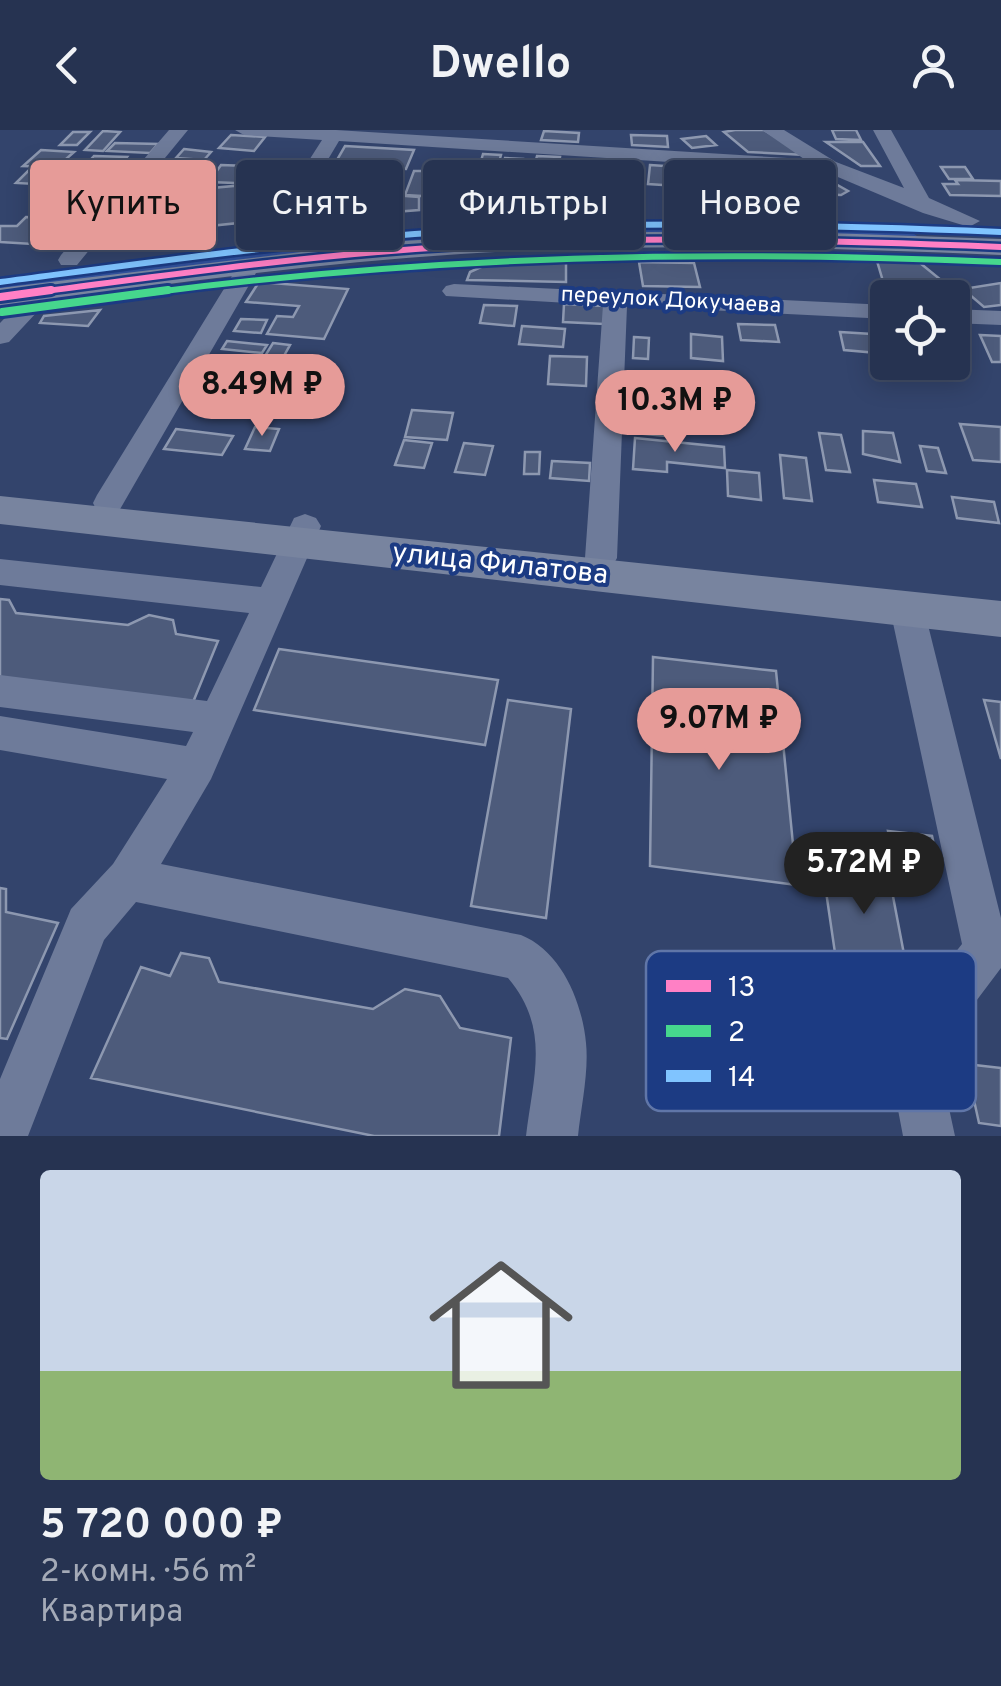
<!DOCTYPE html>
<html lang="ru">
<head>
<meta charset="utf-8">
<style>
	body { margin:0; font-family:Overpass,sans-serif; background:#2e3b58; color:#f1f3f6; height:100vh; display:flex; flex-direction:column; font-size:38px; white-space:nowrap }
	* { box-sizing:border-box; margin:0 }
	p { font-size:32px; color:#a4aab7 }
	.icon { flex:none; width:55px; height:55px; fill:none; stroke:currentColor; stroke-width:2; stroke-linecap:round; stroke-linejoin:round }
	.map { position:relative; height:1006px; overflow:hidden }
	.panel { display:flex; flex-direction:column; background:#263351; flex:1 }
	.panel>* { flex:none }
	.top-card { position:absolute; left:30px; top:30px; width:942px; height:90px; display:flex; gap:20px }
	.fabs { position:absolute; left:870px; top:150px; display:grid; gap:20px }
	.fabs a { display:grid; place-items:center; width:100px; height:100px; border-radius:10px; background:#263351; box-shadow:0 5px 25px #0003,0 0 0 2px #424e68; font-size:50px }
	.price { position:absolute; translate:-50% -85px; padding:0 22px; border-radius:35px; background:#e69b98; color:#111; font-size:32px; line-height:65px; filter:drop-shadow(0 2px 5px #0008) }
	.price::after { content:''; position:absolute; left:50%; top:60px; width:30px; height:22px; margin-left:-15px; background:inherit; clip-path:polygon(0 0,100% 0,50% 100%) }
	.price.selected { background:#222; color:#fff }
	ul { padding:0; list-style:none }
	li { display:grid; align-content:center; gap:20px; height:530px; padding:0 40px }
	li+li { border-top:2px solid #424e68 }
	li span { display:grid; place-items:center; height:310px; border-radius:10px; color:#555 }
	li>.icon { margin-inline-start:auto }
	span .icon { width:180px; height:180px; fill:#fffc; stroke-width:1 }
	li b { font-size:42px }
	.tag { padding:0 35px; border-radius:10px; background:#263351; box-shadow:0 5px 25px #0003,0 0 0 2px #424e68; font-size:35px; line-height:90px }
	.tag.selected { background:#e69b98; color:#111 }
	header { display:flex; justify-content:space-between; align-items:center; height:130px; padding:0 40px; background:#263351; font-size:45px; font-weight:700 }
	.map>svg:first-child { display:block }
	.green { fill:#30509b }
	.building { fill:#4d5b7b; stroke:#8d98b0; stroke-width:2.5 }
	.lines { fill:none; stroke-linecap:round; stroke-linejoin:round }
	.minor { fill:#6e7b9a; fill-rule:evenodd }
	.major { fill:#78849f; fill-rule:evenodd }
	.bus-1-far1-casing { stroke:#1c3b83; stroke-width:11 }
	.bus-1-casing { stroke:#1c3b83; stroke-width:14 }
	.bus-2-far1-casing { stroke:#1c3b83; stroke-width:11 }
	.bus-2-casing { stroke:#1c3b83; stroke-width:14 }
	.bus-3-casing { stroke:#1c3b83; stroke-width:11 }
	.bus-1-far1 { stroke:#ff80c5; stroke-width:6 }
	.bus-1 { stroke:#ff80c5; stroke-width:8 }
	.bus-2-far1 { stroke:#46d78d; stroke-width:6 }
	.bus-2 { stroke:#46d78d; stroke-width:8 }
	.bus-3 { stroke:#80c4ff; stroke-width:6 }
	.labels { text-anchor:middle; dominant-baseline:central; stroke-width:8; stroke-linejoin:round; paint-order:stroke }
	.far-street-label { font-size:22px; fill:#fff; stroke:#1c3b83 }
	.street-label { font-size:28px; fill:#fff; stroke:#1c3b83 }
	.key { fill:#1c3b83; stroke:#6076a8; stroke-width:2.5 }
	.key-label { font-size:28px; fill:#fff }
</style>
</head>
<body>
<header><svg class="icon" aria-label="back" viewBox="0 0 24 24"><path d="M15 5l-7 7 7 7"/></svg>Dwello<svg class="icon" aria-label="person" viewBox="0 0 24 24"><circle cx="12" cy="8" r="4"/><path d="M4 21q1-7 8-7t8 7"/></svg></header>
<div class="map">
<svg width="1001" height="1006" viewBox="0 0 1001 1006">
	<rect width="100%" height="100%" fill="#33446c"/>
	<path class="green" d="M754,92L903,96L917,106L756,102L513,106L0,160V154L230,121L421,102L639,93Z"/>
	<path class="building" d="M735,0H764L806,25L748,22L724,2Z
		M832,0H856L861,10L836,9Z
		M103,1L120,2L103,21L85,20Z
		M544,1L579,3L578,12L541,10Z
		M73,2H90L77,15H60Z
		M231,5L265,7L254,21L219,18Z
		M631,5L667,6L668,17L632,15Z
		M706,6L716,15L692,18L682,9Z
		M826,12H863L880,36H861Z
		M115,13L158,14L150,23L107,21Z
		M345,16L414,20L406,39L334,35Z
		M184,19L211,22L204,30L176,28Z
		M41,20L74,22L57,37L23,36Z
		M483,24L501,25L497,39L479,38Z
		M94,26L127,27L116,40L82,39Z
		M537,26L560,27L557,43L533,41Z
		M505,28L523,29L520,46L501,45Z
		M563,31L598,33L596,71L559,69Z
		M221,35L247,36L235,53L209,52Z
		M650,35L679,37L678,56L648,54Z
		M693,36L734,38L738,70L694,67Z
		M759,36L809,39L848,61L841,65L762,62Z
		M941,37H965L973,49H949Z
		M275,38L302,39L295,52L268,51Z
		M734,38L759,39L762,62L775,63L771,69L738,70Z
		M30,39L68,41L55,55L16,53Z
		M453,39L474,41L469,57L448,56Z
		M414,41H431L422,66L405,65Z
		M98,45L125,46L114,59L87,58Z
		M156,45L200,47L191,58L147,56Z
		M516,49L540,50L539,68L514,67Z
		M490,50L512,51L510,69L487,68Z
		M955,50L1001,51V66L950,65L943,54H958Z
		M245,55L238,93L152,102L154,94L174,77L197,76L201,59Z
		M263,58L288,59L282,72L256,71Z
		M313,60L336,62L329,74L305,72Z
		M336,62L378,65L369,81L322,84Z
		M379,64L419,67V80L368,84Z
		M66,71L101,73L92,82L57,80Z
		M305,72L329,74L322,84L326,86L295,88Z
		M134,74L160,76L151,86L125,84Z
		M275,78L271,91L239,92L243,79Z
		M26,87L88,90L66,116L0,112V96H17Z
		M151,90L148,103L105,108L111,93Z
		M877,131L920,133L941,150L948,167L888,168Z
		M492,132L566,133V152L467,150L470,142Z
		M639,132L694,133L700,157L643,156Z
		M259,152L348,159L324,209L267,204L277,186L293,187L299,176L246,172Z
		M1001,153V175L984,177L963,159Z
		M564,174L605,176L604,194L563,192Z
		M484,175L517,176L514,196L480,193Z
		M100,180L88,196L40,193L44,186Z
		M241,189L267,190L261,203L234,201Z
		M738,194L775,195L779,212L741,210Z
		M522,196L565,199L563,217L519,214Z
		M840,202L872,204L878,223L844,220Z
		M691,204L722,207L723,231L691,228Z
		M980,205L1001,206V232H992Z
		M634,207L649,208L648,229L633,228Z
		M227,211L267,215L262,223L222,219Z
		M273,213L290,215L280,233L262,231Z
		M550,226L587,227L586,256L548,254Z
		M217,238L244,240L234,259L206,257Z
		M644,243L694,247V262L643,258Z
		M631,260L649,262V275L631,273Z
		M412,280L453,283L447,310L405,307Z
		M636,287L678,291L679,307L635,303Z
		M960,294L1001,297V332L973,330Z
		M255,297L279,299L270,321L245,319Z
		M176,299L233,306L222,325L164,319Z
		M863,301L893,303L900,332L863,324Z
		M819,303L841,305L850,342L826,340Z
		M635,308L724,317L725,338L667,332V342L633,339Z
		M404,310L432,313L424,338L395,335Z
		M464,313L493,316L485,345L455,342Z
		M920,316L938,318L946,343L927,341Z
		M525,322H540L539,344H524Z
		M780,325L806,328L812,371L784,368Z
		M552,331L590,333L589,351L550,348Z
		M727,340L759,343L761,370L728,366Z
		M874,350L916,354L922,377L878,372Z
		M952,367L994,372L999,393L957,388Z
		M0,469L9,470L16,483L128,495L149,485L173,490L176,504L218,511L189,582L0,555Z
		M279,519L498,550L485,615L254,580Z
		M653,527L776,541L797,755L650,736Z
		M508,570L571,579L546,788L471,776Z
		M984,570L1001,572V629Z
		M888,701L932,706L940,741L895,736Z
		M818,707L883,714L912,866L840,857Z
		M0,758L6,759V782L58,793L7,909L0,908Z
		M181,823L209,828L219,852L373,879L405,859L440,866L460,898L511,908L499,1006H374L91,948L141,837L170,846Z
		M966,934L1001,938V996L979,993Z"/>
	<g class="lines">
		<path class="minor" d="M169,0H188L77,135H61L58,130L61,125Z
			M235,0H336L804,29L762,0H784L836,32L904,58L873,0H891L929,68L980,91L969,97L923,83L826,42L339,11L283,105L272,111L261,105L322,10L244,5Z
			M249,129L260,136L119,381L108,384L97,381L93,373L97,365L238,136Z
			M44,154L52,156L56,161L52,166L9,212L0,214V193L36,156Z
			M454,154L888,175V189L627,176L617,428L612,437L601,440L590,437L585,428L603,175L446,166L442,161L446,156Z
			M952,179L1001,181V195L952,193Z
			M305,384L316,388L321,396L211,649L161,734L521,805C561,821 582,871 586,913C589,942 581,977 578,1006H526C533,946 551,899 508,848L136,772L104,810L28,1006H0V949L71,779L113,734L167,649L0,620V586L186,616L193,602L0,577V545L207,571L249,483L0,455V429L261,457L294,388Z
			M907,465L919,469L924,479L1001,788V838L937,923L955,1006H903L886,917L894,900L962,814L890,479L895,469Z"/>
		<path class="major" d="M770,101L1001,109V125C821,117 641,113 461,124C306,134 153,156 0,176V158L385,112L539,103Z
			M0,366L1001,471V507L0,394Z"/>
		<defs>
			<path id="bus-1-far1" d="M32,163C175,144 318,124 462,116C642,105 821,110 1001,117"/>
			<path id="bus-1" d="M0,167L51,160"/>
			<path id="bus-2-far1" d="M148,163C438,125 709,120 1000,132"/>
			<path id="bus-2" d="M2,182L168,160"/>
			<path id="bus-3" d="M0,152C153,132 307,110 461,101C641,90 821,95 1001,102"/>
		</defs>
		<use href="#bus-1-far1" class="bus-1-far1-casing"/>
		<use href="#bus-1" class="bus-1-casing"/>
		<use href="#bus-2-far1" class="bus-2-far1-casing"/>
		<use href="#bus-2" class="bus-2-casing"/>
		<use href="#bus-3" class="bus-3-casing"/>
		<use href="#bus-1-far1" class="bus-1-far1"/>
		<use href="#bus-1" class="bus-1"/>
		<use href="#bus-2-far1" class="bus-2-far1"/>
		<use href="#bus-2" class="bus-2"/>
		<use href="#bus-3" class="bus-3"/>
	</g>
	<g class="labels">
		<g class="far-street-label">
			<text transform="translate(671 171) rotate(3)">переулок Докучаева</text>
		</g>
		<g class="street-label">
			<text transform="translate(500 435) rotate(6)">улица Филатова</text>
		</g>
	</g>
	<rect x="646" y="821" width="330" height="160" rx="15" class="key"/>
	<rect x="666" y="850" width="45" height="12" fill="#ff80c5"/>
	<rect x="666" y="895" width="45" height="12" fill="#46d78d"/>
	<rect x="666" y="940" width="45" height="12" fill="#80c4ff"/>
	<g class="key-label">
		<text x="728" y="866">13</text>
		<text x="728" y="911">2</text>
		<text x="728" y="956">14</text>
	</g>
</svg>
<div class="fabs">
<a><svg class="icon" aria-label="locate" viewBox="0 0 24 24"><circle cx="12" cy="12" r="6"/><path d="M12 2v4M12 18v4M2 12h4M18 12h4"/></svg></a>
</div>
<b class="price" style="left:262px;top:309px">8.49M ₽</b>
<b class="price" style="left:675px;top:325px">10.3M ₽</b>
<b class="price" style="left:719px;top:643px">9.07M ₽</b>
<b class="price selected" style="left:864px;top:787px">5.72M ₽</b>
<div class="top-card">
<a class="tag selected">Купить</a>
<a class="tag">Снять</a>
<a class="tag">Фильтры</a>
<a class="tag">Новое</a>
</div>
</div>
<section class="panel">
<ul>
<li><span style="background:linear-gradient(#c9d6e8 65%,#8fb573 0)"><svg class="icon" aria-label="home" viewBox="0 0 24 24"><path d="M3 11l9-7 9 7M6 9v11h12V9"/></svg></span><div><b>5 720 000 ₽</b><p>2-комн. · 56 m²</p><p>Квартира</p></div></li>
</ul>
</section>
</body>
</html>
